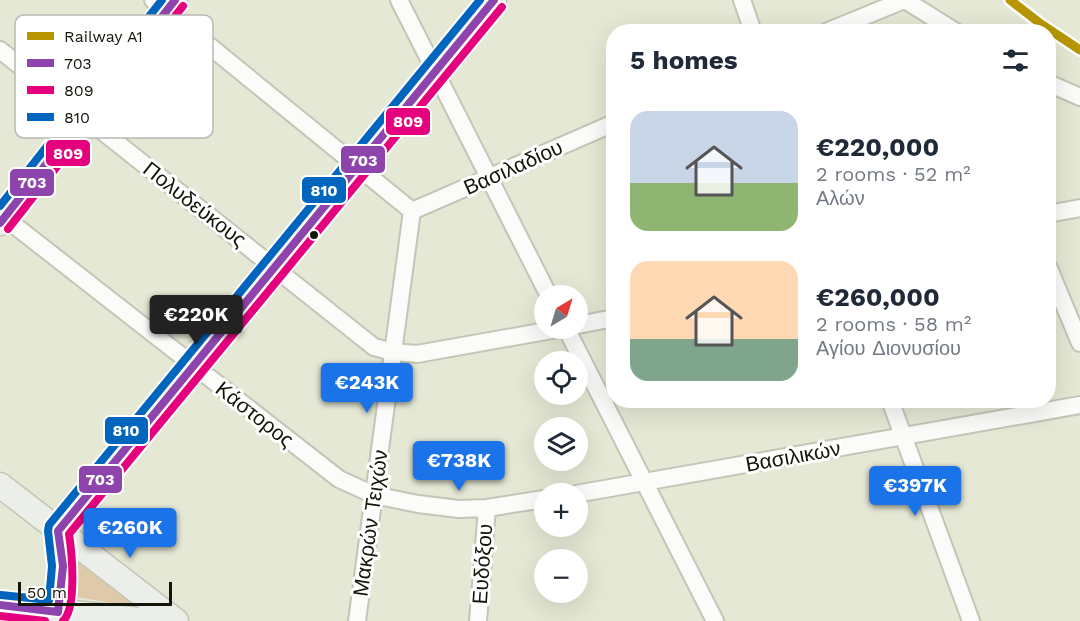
<!DOCTYPE html>
<html lang="en">
<head>
<meta charset="utf-8">
<style>
	body { margin:0; font-family:"Work Sans",sans-serif; background:#f6f6f7; color:#1f2937; height:100vh; display:flex; flex-direction:column; font-size:22px; white-space:nowrap }
	* { box-sizing:border-box; margin:0 }
	p { font-size:20px; color:#747a83 }
	.icon { flex:none; width:33px; height:33px; fill:none; stroke:currentColor; stroke-width:2; stroke-linecap:round; stroke-linejoin:round }
	.map { position:relative; flex:1; overflow:hidden }
	.details { position:absolute; left:606px; top:24px; width:450px; height:384px; display:flex; flex-direction:column; background:#fff; border-radius:24px; box-shadow:0 6px 24px #0002 }
	.details>* { flex:none }
	.needle { width:39px; rotate:38deg }
	.controls { position:absolute; left:534px; top:285px; display:grid; gap:12px }
	.controls a { display:grid; place-items:center; width:54px; height:54px; border-radius:50%; background:#fff; box-shadow:0 6px 24px #0002; font-size:30px }
	.scale { position:absolute; left:18px; bottom:15px; width:154px; box-sizing:border-box; padding-left:6px; border:3px solid #131508; border-top:0; font-size:16px; line-height:21px; white-space:nowrap; color:#131508; -webkit-text-stroke:4px #fff; paint-order:stroke }
	.price { position:absolute; translate:-50% -51px; padding:0 14px; border-radius:6px; background:#1a73e8; color:#fff; font-size:20px; line-height:39px; filter:drop-shadow(0 2px 3px #0008) }
	.price::after { content:''; position:absolute; left:50%; top:36px; width:18px; height:14px; margin-left:-9px; background:inherit; clip-path:polygon(0 0,100% 0,50% 100%) }
	.price.active { background:#222; color:#fff }
	ul { padding:0; list-style:none }
	li { display:flex; align-items:center; gap:18px; height:150px; padding:0 24px }
	li span { display:grid; place-items:center; flex:none; width:168px; height:120px; border-radius:18px; color:#555 }
	li>.icon { margin-inline-start:auto }
	span .icon { width:72px; height:72px; fill:#fffc; stroke-width:1 }
	li b { font-size:26px }
	h2 { display:flex; justify-content:space-between; align-items:center; height:72px; padding:0 24px; font-size:26px }
	.map>svg:first-child { display:block }
	.green { fill:#decaa9 }
	.lines { fill:none; stroke-linecap:round; stroke-linejoin:round }
	.street-casing { stroke:#c3c6b7; stroke-width:20 }
	.secondary-casing { stroke:#c3c6b7; stroke-width:27 }
	.street { stroke:#fbfcf9; stroke-width:16 }
	.secondary { stroke:#ecefe9; stroke-width:24 }
	.bus-1-casing { stroke:#fff; stroke-width:12 }
	.bus-2-casing { stroke:#fff; stroke-width:12 }
	.bus-3-casing { stroke:#fff; stroke-width:12 }
	.bus-1 { stroke:#8e44ad; stroke-width:8 }
	.bus-2 { stroke:#e5007d; stroke-width:8 }
	.bus-3 { stroke:#0065bd; stroke-width:8 }
	.rail-1-casing { stroke:#fff; stroke-width:14 }
	.rail-1 { stroke:#b89602; stroke-width:9 }
	.bus-dot { fill:#131508; stroke:#fff; stroke-width:2 }
	.labels { text-anchor:middle; dominant-baseline:central; stroke-width:6; stroke-linejoin:round; paint-order:stroke }
	.street-label { font-size:21px; fill:#131508; stroke:#fff }
	.key { fill:#fff; stroke:#b8b9b5; stroke-width:1.5 }
	.key-label { font-size:16px; fill:#131508 }
	.line-badge { stroke:#fff; stroke-width:2 }
	.badge-label { font-size:16px; text-anchor:middle; font-weight:bold; fill:#fff }
</style>
</head>
<body>
<div class="map">
<svg width="1080" height="621" viewBox="0 0 1080 621">
	<rect width="100%" height="100%" fill="#e4e8d4"/>
	<path class="green" d="M77,557L139,608L77,597Z"/>
	<g class="lines">
		<defs>
			<path id="street" d="M153,0L412,211
				M399,0L549,296
				M742,0L753,32
				M905,0L956,32
				M826,32L904,0
				M0,50L374,347L393,352L417,354L563,328
				M1048,83L1080,97
				M412,211L614,123
				M0,214L339,479L374,495L418,504L459,509L487,508L544,499
				M1048,214L1080,208
				M1048,266L1080,343
				M578,325L614,318
				M566,328L715,621
				M890,400L971,621
				M576,494L1080,405
				M357,621L412,211
				M478,621L487,508"/>
			<path id="secondary" d="M0,223L175,0
				M0,485L176,621
				M58,531L494,0
				M0,605L148,621
				M57,621L63,566L58,531"/>
		</defs>
		<use href="#street" class="street-casing"/>
		<use href="#secondary" class="secondary-casing"/>
		<use href="#street" class="street"/>
		<use href="#secondary" class="secondary"/>
		<defs>
			<path id="bus-1" d="M0,223L175,0
				M0,605L58,612L63,566L58,531L494,0"/>
			<path id="bus-2" d="M8,229L183,6
				M0,616L45,621
				M63,621C77,608 72,553 69,534L502,7"/>
			<path id="bus-3" d="M0,206L162,0
				M1,595L49,600L52,566L48,531L49,525L480,0"/>
		</defs>
		<use href="#bus-1" class="bus-1-casing"/>
		<use href="#bus-2" class="bus-2-casing"/>
		<use href="#bus-3" class="bus-3-casing"/>
		<use href="#bus-1" class="bus-1"/>
		<use href="#bus-2" class="bus-2"/>
		<use href="#bus-3" class="bus-3"/>
		<defs>
			<path id="rail-1" d="M1010,0L1041,24L1080,50"/>
		</defs>
		<use href="#rail-1" class="rail-1-casing"/>
		<use href="#rail-1" class="rail-1"/>
	</g>
	<circle class="bus-dot" cx="314" cy="235" r="5"/>
	<g class="labels">
		<g class="street-label">
			<text transform="translate(513 167) rotate(-24)">Βασιλαδίου</text>
			<text transform="translate(195 204) rotate(38)">Πολυδεύκους</text>
			<text transform="translate(255 414) rotate(38)">Κάστορος</text>
			<text transform="translate(793 456) rotate(-10)">Βασιλικών</text>
			<text transform="translate(370 523) rotate(-82)">Μακρών Τειχών</text>
			<text transform="translate(482 564) rotate(-86)">Ευδόξου</text>
		</g>
	</g>
	<rect x="15" y="15" width="198" height="123" rx="9" class="key"/>
	<rect x="27" y="32" width="27" height="8" fill="#b89602"/>
	<rect x="27" y="59" width="27" height="8" fill="#8e44ad"/>
	<rect x="27" y="86" width="27" height="8" fill="#e5007d"/>
	<rect x="27" y="113" width="27" height="8" fill="#0065bd"/>
	<g class="key-label">
		<text x="64" y="42">Railway A1</text>
		<text x="64" y="69">703</text>
		<text x="64" y="96">809</text>
		<text x="64" y="123">810</text>
	</g>
	<g class="line-badge">
		<rect x="385" y="107" width="46" height="29" rx="6" fill="#e5007d"/>
		<rect x="45" y="139" width="46" height="28" rx="6" fill="#e5007d"/>
		<rect x="340" y="145" width="46" height="29" rx="6" fill="#8e44ad"/>
		<rect x="9" y="168" width="46" height="29" rx="6" fill="#8e44ad"/>
		<rect x="301" y="176" width="46" height="28" rx="6" fill="#0065bd"/>
		<rect x="104" y="416" width="45" height="29" rx="6" fill="#0065bd"/>
		<rect x="78" y="465" width="45" height="29" rx="6" fill="#8e44ad"/>
	</g>
	<g class="badge-label">
		<text x="408" y="127">809</text>
		<text x="68" y="159">809</text>
		<text x="363" y="166">703</text>
		<text x="32" y="188">703</text>
		<text x="324" y="196">810</text>
		<text x="126" y="436">810</text>
		<text x="100" y="485">703</text>
	</g>
</svg>
<div class="controls">
<a><svg class="needle" viewBox="-14 -14 28 28"><path d="M0-13l5 13h-10z" fill="#e53935"/><path d="M0 13l5-13h-10z" fill="#747a83"/></svg></a>
<a><svg class="icon" aria-label="locate" viewBox="0 0 24 24"><circle cx="12" cy="12" r="6"/><path d="M12 2v4M12 18v4M2 12h4M18 12h4"/></svg></a>
<a><svg class="icon" aria-label="layers" viewBox="0 0 24 24"><path d="M12 4l9 5-9 5-9-5zM3 14l9 5 9-5"/></svg></a>
<a>+</a>
<a>−</a>
</div>
<div class="scale">50 m</div>
<b class="price active" style="left:196px;top:346px">€220K</b>
<b class="price" style="left:367px;top:414px">€243K</b>
<b class="price" style="left:459px;top:492px">€738K</b>
<b class="price" style="left:915px;top:517px">€397K</b>
<b class="price" style="left:130px;top:559px">€260K</b>
<section class="details">
<h2>5 homes<svg class="icon" aria-label="filters" viewBox="0 0 24 24"><path d="M4 7h16M4 17h16"/><circle cx="9" cy="7" r="2"/><circle cx="15" cy="17" r="2"/></svg></h2>
<ul>
<li><span style="background:linear-gradient(#c9d6e8 60%,#8fb573 0)"><svg class="icon" aria-label="home" viewBox="0 0 24 24"><path d="M3 11l9-7 9 7M6 9v11h12V9"/></svg></span><div><b>€220,000</b><p>2 rooms · 52 m²</p><p>Αλών</p></div></li>
<li><span style="background:linear-gradient(#ffd9b3 65%,#7fa58c 0)"><svg class="icon" aria-label="home" viewBox="0 0 24 24"><path d="M3 11l9-7 9 7M6 9v11h12V9"/></svg></span><div><b>€260,000</b><p>2 rooms · 58 m²</p><p>Αγίου Διονυσίου</p></div></li>
</ul>
</section>
</div>
</body>
</html>
